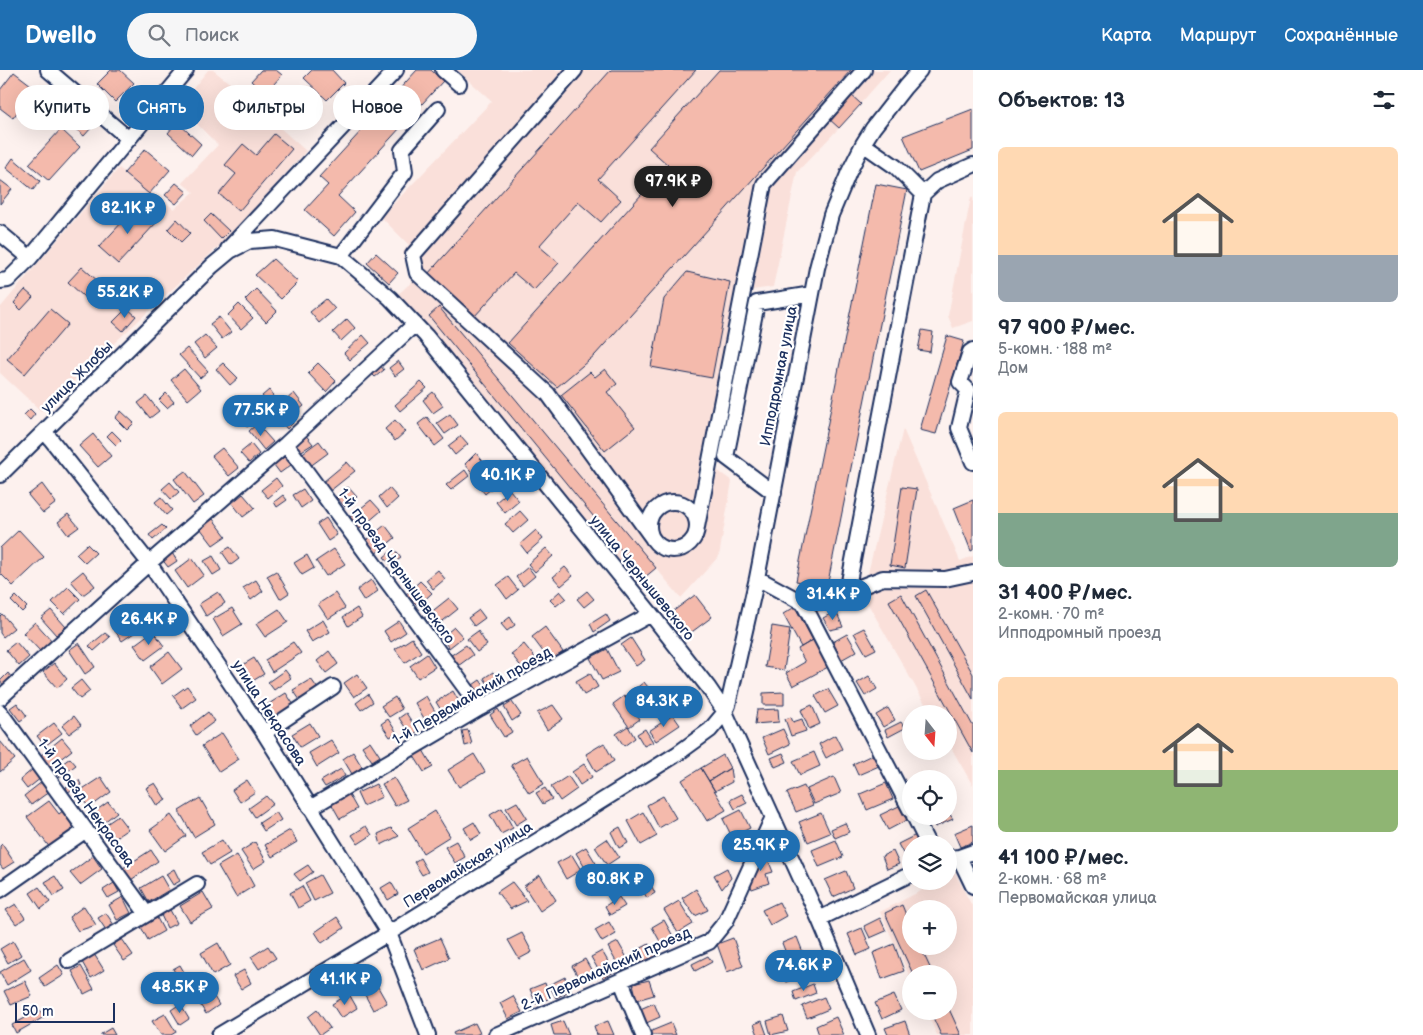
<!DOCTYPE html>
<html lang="ru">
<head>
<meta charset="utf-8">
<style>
	body { margin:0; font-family:"Balsamiq Sans",sans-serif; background:#f6f6f7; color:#1f2937; height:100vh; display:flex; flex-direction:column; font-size:19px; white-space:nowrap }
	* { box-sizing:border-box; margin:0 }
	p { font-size:16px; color:#747a83 }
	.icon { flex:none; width:28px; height:28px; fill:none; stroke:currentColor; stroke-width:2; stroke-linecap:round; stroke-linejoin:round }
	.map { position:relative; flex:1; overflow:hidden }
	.details { display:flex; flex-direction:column; background:#fff; width:450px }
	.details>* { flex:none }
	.guide { position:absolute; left:15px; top:15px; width:475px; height:45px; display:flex; gap:10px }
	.needle { width:32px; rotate:163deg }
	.fabs { position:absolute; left:902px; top:635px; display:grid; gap:10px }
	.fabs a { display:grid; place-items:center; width:55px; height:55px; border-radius:50%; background:#fff; box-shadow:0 5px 20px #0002; font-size:25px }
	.scale { position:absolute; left:15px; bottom:12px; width:100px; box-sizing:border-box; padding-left:5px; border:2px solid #1b2f5e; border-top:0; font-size:14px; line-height:18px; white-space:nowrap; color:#1b2f5e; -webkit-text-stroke:4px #fff; paint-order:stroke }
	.price { position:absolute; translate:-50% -42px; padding:0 11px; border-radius:18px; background:#1f6fb2; color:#fff; font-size:16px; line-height:32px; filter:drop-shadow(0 1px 2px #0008) }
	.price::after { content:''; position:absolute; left:50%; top:30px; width:15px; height:11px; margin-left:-8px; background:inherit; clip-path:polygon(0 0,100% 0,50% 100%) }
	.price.on { background:#222; color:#fff }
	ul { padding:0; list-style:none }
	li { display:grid; align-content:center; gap:10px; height:265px; padding:0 25px }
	li span { display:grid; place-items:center; height:155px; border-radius:8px; color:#555 }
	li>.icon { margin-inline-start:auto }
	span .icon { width:90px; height:90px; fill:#fffc; stroke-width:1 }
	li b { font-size:21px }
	h2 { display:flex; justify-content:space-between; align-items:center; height:60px; padding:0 25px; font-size:21px }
	.chip { padding:0 18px; border-radius:22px; background:#fff; box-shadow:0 5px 20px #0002; font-size:18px; line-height:45px }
	.chip.on { background:#1f6fb2; color:#fff }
	header { display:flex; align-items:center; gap:30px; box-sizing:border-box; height:70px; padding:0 25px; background:#1f6fb2; color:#fff }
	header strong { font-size:24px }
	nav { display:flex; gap:28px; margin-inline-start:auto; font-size:18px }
	.search { width:350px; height:45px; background:#f6f6f7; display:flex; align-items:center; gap:12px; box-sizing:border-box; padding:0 18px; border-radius:28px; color:#747a83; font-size:19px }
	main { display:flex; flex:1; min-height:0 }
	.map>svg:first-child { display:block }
	.built { fill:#fae0da; fill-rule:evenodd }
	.building { fill:#f4baac; stroke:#1b2f5e }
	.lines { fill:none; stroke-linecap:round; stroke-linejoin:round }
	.minor-casing { stroke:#1b2f5e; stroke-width:18 }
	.minor { stroke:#fff; stroke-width:14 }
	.labels { text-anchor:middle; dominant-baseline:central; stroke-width:4.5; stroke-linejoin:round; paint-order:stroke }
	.street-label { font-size:15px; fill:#1b2f5e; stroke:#fff }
</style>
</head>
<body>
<header>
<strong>Dwello</strong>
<div class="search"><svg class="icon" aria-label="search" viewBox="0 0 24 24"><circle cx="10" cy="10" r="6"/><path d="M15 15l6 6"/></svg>Поиск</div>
<nav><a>Карта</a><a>Маршрут</a><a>Сохранённые</a></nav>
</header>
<main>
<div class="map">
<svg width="973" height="965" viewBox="0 0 973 965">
	<rect width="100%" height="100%" fill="#fdf1ee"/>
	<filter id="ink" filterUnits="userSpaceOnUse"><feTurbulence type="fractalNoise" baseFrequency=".02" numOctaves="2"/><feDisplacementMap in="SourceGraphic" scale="10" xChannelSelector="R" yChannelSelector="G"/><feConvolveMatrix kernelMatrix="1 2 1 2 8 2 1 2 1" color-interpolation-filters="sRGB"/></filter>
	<g filter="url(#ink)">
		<path class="built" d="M208,0H213L269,44L271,50L306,81L234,162L41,341L0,303V238L119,98L174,139L194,122L182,113L218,75L179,36Z
			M457,0H890L839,58L797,102L773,217L752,220L714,398L732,411L719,486L681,528L656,498L634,516L425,255L396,226L413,211L403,183L409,175L381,147L492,31Z
			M971,127L973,128V251L953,258L948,246Z
			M903,359L960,491L973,486V716L949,674V644H931L868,534L860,536Z
			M955,803L973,838V965H937L926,941H949V904H911V909L880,842L940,811H949V807ZM911,839H949V876H911Z"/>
		<path class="building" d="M111,0H120L134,13L115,32L97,14Z
			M261,0H276L282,5L265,24L251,11Z
			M312,0H332L344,13L327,30L304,8Z
			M417,0H431L443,11L338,126L355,142L334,166L305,140L328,115L319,107Z
			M611,0H696L598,109L621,130L601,152L578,132L539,176L559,193L534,220L514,203L474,247L427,205Z
			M719,0H851L595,285L557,317L508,273L668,95L649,78Z
			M14,2L35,18L13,48L0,38V20Z
			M849,23L861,34L839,58L828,48Z
			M67,37L92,57L84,66L60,46Z
			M973,39V80L919,102L903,66Z
			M177,52L201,74L192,85L168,63Z
			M61,59L80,77L49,111L29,94Z
			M274,64L292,79L239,141L219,124L236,104L225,95L243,74L256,85Z
			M145,79L170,100L149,124L124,103Z
			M13,88L40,111L33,120L6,98Z
			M0,110L12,119L0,134Z
			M176,113L187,122L176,134L165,125Z
			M876,114L907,120L827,517L796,511Z
			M137,136L156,153L118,194L99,177Z
			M211,144L229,161L221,169L204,151Z
			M177,149L190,163L181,172L168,159Z
			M376,183L398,203L389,213L367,193Z
			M273,189L298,212L281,229L255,205Z
			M82,197L99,212L84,227L68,212Z
			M687,202L730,212L712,308L651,297L664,229Z
			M256,219L277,241L266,252L245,230Z
			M25,220L33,227L21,240L14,233Z
			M326,229L335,239L319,253L310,242Z
			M239,234L253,248L241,259L228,245Z
			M439,237L656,498L644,508L429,246Z
			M127,238L136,246L123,261L113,252Z
			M50,239L68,254L25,304L7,289Z
			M219,247L231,262L222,269L210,254Z
			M347,249L355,258L341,271L333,262Z
			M922,260L933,262L930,282L918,280Z
			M205,265L217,278L205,288L194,274Z
			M363,265L370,273L350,290L344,283Z
			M947,266L964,271L936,364L920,360Z
			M187,278L208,301L200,308L179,285Z
			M398,291L404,299L395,306L389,298Z
			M223,293L238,308L230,315L216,299Z
			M318,293L336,311L326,322L308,303Z
			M380,295L384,300L375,307L371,303Z
			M184,299L201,319L188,330L171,310Z
			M605,299L617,314L607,322L635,357L605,381L561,325L590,302L595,307Z
			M421,312L427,318L400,341L395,335Z
			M269,320L281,335L274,340L262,326Z
			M433,322L443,336L433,343L423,330Z
			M166,323L174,332L167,338L159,330Z
			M294,323L304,336L295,343L285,331Z
			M147,326L159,341L150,348L138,333Z
			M30,339L35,344L30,350L24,345Z
			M241,340L252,353L247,357L235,344Z
			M121,341L134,353L127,360L115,348Z
			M283,341L293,353L287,359L276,346Z
			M450,344L458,355L445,364L437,353Z
			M427,347L444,369L435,376L418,354Z
			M395,350L405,362L395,371L385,359Z
			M257,354L273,372L264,380L249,361Z
			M112,361L121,370L116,375L107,366Z
			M304,363L313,374L300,382L292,374Z
			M93,364L111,386L98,397L79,376Z
			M461,366L468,374L455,385L448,376Z
			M319,371L328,383L309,397L300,385Z
			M251,374L259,384L249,393L240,383Z
			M222,378L239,398L229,406L212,386Z
			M476,383L486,395L475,406L465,394Z
			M284,387L291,395L280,403L274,395Z
			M347,392L355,401L330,421L323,412Z
			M465,400L469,406L451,420L446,415Z
			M185,401L204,426L193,434L174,409Z
			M491,403L499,412L485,424L477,414Z
			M276,408L282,416L268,428L261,420Z
			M170,412L179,422L171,429L162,419Z
			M42,414L56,433L43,443L28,425Z
			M348,417L357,427L345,437L336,427Z
			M902,417L917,419L905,498L890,495Z
			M389,418L398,428L387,438L379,427Z
			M303,419L311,431L301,438L293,425Z
			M510,420L519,431L505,443L496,432Z
			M243,424L255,438L243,447L232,433Z
			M283,425L287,430L277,437L274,432Z
			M161,427L172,440L166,445L155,432Z
			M371,430L381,441L360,459L350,447Z
			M973,430V480L971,481L954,438Z
			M520,441L528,450L513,463L505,454Z
			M68,444L79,457L68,465L58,452Z
			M326,448L337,465L328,471L317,454Z
			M213,449L226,466L213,475L200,458Z
			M162,455L166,459L153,470L149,465Z
			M385,455L395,468L374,485L364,472Z
			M19,460L44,487L13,516L0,503V478Z
			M536,460L543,469L527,483L520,474Z
			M87,474L96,483L85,493L76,484Z
			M230,477L239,489L231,495L222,482Z
			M546,478L553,486L535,502L528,494Z
			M334,479L345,494L326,506L316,491Z
			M394,479L401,488L391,495L384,487Z
			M171,481L177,491L168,497L161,488Z
			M307,485L314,498L302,505L294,493Z
			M213,486L221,500L213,505L204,491Z
			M192,488L204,505L187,518L175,501Z
			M528,497L535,506L523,516L516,507Z
			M565,497L573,506L561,516L553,507Z
			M438,500L445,509L433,519L426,510Z
			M83,501L95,516L83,525L71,511Z
			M276,501L289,523L280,529L267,506Z
			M508,507L518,520L507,529L497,515Z
			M256,510L263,521L251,530L243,518Z
			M371,510L378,521L364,531L357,520Z
			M420,511L432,523L418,536L406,524Z
			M68,517L80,529L64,544L52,532Z
			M926,520L973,604V629L916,526Z
			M560,521L566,528L556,536L550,530Z
			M587,521L594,529L584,537L577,529Z
			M218,522L225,533L206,546L199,534Z
			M335,523L345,538L328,549L318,534Z
			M901,524L973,656V683L889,531Z
			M695,525L712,547L685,567L668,545Z
			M16,526L27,537L22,542L11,531Z
			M449,528L458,539L434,558L425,547Z
			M795,537L813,570L801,577L783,544Z
			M232,538L242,554L223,566L213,549Z
			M357,538L362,547L348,556L343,547Z
			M139,539L149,553L122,571L113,558Z
			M279,539L288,552L265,567L256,554Z
			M51,540L66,557L56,565L41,548Z
			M479,540L485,548L474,556L468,548Z
			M836,541L843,557L830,560L823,548Z
			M2,544L14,558L3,567L0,563V546Z
			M606,544L610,551L594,562L590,554Z
			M510,547L515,555L507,561L501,554Z
			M323,550L330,562L312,572L305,561Z
			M399,551L406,562L391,572L384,561Z
			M35,552L53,572L41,582L23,563Z
			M772,556L790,559L784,600L765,597Z
			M454,557L463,567L449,578L441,568Z
			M545,557L563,582L550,591L532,567Z
			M864,558L876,579L866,584L854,563Z
			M153,561L164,576L145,590L134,575Z
			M478,561L487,575L477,582L467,569Z
			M105,563L110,567L94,581L89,576Z
			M847,564L857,581L841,590L831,573Z
			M412,568L421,582L405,593L395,579Z
			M631,568L645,590L636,596L621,575Z
			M813,570L828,597L793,616L786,603L805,592L798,579Z
			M16,572L29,587L19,596L6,580Z
			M293,572L301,583L272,602L265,590Z
			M79,573L95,597L85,604L69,580Z
			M524,574L541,595L528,605L511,584Z
			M466,575L473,585L458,596L450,586Z
			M607,579L619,602L602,610L590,588Z
			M329,581L338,594L326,603L317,591Z
			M169,582L182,599L162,614L150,597Z
			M427,584L435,597L418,608L410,596Z
			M254,588L264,604L251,612L241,596Z
			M54,593L67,609L57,618L43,602Z
			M285,600L291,608L274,620L268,612Z
			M493,602L502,616L493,622L484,608Z
			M8,603L12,608L4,616L0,611Z
			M590,603L598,617L584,625L576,611Z
			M357,604L367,618L354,627L344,613Z
			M869,606L877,619L865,626L857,613Z
			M311,609L318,619L300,630L293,620Z
			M81,610L90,621L80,629L71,618Z
			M480,610L490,624L480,631L470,617Z
			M644,612L656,627L637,643L625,627Z
			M187,616L196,628L182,638L173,626Z
			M828,619L838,636L825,643L815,626Z
			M453,621L461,635L444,645L436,632Z
			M784,622V635H763V623Z
			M286,623L294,635L275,647L267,635Z
			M368,624L373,632L361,640L356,633Z
			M426,626L436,643L425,650L415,633Z
			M624,626L640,649L629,657L613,634Z
			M395,627L402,639L389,647L381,636Z
			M512,632L521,645L512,651L504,637Z
			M17,633L27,646L20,651L10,638Z
			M553,635L563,649L547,660L537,643Z
			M812,635L820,654L809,659L801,640Z
			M888,638L895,650L883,657L876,645Z
			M498,639L512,662L504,667L490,645Z
			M778,639L779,652L755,654L757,640Z
			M208,642L215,651L196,665L190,656Z
			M406,643L418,661L411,666L399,648Z
			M437,645L441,652L429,659L425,653Z
			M673,645L680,655L656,671L649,661Z
			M74,646L81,655L69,664L62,656Z
			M791,647L793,652L802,649L806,661L791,666L785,649Z
			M388,649L397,663L390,667L381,654Z
			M901,652L905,658L888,667L885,660Z
			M54,653L62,663L45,676L37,666Z
			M310,653L318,666L300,677L292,664Z
			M628,656L635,668L624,676L616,664Z
			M645,659L653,672L644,676L637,664Z
			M783,659L790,674L769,684L762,668Z
			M468,660L472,674L465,676L462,661Z
			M222,663L239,689L219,702L202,676Z
			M835,665L842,679L826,688L819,674Z
			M62,668L72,680L50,697L41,685Z
			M331,670L339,683L317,697L309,683Z
			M0,671L15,689L0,702Z
			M370,671L380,686L372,691L362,676Z
			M604,673L614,691L596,702L586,684Z
			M423,680L433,697L424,702L414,686Z
			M353,682L362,697L352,704L343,689Z
			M814,682L820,696L800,705L793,691Z
			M783,683L787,692L775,697L771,688Z
			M474,684L485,702L459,717L448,700Z
			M874,684L879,696L858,705L853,694Z
			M723,685L730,698L709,711L701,698Z
			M527,686L544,714L529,723L511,695Z
			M70,688L76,695L60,707L54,700Z
			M584,694L592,707L580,715L572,702Z
			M701,698L726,740L707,751L682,710Z
			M730,698L732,712L715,721L709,711Z
			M33,699L41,708L27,719L20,710Z
			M341,699L345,706L325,717L321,711Z
			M568,706L577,719L560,731L551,717Z
			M101,707L111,722L89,738L78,722Z
			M834,707L841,723L814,734L807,719Z
			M394,708L407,730L395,736L382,714Z
			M79,710L81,715L68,722L66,717Z
			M247,710L255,722L240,732L232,720Z
			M43,711L50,721L31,735L24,726Z
			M155,713L166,730L157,736L146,718Z
			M886,713L893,729L867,740L860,724Z
			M376,714L382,727L363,736L357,723Z
			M804,716L813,735L796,742L787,723Z
			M545,718L552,729L543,734L536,723Z
			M348,723L357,739L340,749L331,733Z
			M742,724L747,733L735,739L730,730Z
			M266,726L273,734L255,747L249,738Z
			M663,726L676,748L659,758L647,735Z
			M200,728L215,754L194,767L179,741Z
			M49,731L59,744L64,740L77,758L50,778L27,747Z
			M108,732L117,742L99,756L90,745Z
			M517,732L527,748L516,755L506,738Z
			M899,736L907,750L888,760L880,745Z
			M502,738L513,758L501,764L490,745Z
			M741,740L750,758L732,767L723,749Z
			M435,741L450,766L423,783L408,758Z
			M276,742L281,750L264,761L259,753Z
			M643,742L657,766L641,775L628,751Z
			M821,743L830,763L808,772L799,752Z
			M949,743L953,749L935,757L932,746H949Z
			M171,745L186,766L165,781L150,760Z
			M118,746L128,759L112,770L102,757Z
			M474,752L481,764L471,770L464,758Z
			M845,753L849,762L835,768L831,759Z
			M973,755V772L960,777L954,763Z
			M366,756L372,765L358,774L352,765Z
			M620,757L628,773L619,778L611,762Z
			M391,758L399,766L381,775L378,764Z
			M290,760L297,772L272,787L265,775Z
			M916,765L921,774H911V791L908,793L898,774Z
			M607,769L619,787L607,795L595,777Z
			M222,770L230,783L210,795L202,782Z
			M836,770L843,787L819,797L812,780Z
			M456,771L465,787L455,793L445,777Z
			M255,772L266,791L253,799L241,781Z
			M2,774L14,792L3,799L0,795V776Z
			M586,777L597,795L587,801L576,783Z
			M764,779L773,802L766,804L769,813L752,819L749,812Z
			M151,780L158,791L131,810L123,798Z
			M893,781L899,794L887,799L882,786Z
			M237,785L254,816L236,827L218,796Z
			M572,785L581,800L566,809L557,793Z
			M93,786L102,799L80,815L70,803Z
			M420,788L428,802L422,805L414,792Z
			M308,795L313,802L300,811L294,804Z
			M727,798L731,808L722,819L714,805Z
			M174,799L180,811L173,815L166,804Z
			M846,801L853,818L833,827L825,810Z
			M320,805L330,823L314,831L305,813Z
			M540,805L556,830L540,841L524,816Z
			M55,806L64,820L54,826L45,812Z
			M161,806L169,820L149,832L141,818Z
			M649,811L655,823L647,828L640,816Z
			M391,812L398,824L388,830L381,818Z
			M512,812L527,831L510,839L497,822Z
			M114,813L119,822L108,828L103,820Z
			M302,816L310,831L298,838L290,823Z
			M39,817L50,832L41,839L30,823Z
			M696,819L708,840L695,846L682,828Z
			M203,822L213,839L190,852L180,836Z
			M123,827L131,843L117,850L109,835Z
			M619,827L625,836L610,845L605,836Z
			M679,831L693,854L678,863L664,840Z
			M779,832L786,846L770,855L762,840Z
			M16,834L25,848L16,854L6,840Z
			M902,835L911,857V876H920L933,904H913L885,843Z
			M84,836L96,855L78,861L69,847Z
			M169,838L177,853L167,858L160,843Z
			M106,843L114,855L106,860L98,848Z
			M337,847L344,858L322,873L315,862Z
			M157,848L164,861L148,870L141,857Z
			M880,848L886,861L870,868L864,856Z
			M664,850L674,868L662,875L652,857Z
			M609,852L616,864L602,872L595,860Z
			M862,858L871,879L857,885L848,864Z
			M522,863L532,882L519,889L508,870Z
			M797,867L804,885L789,891L782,873Z
			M440,868L449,888L423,900L414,879Z
			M733,868L743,896L727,902L717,874Z
			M122,869L133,885L124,891L113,875Z
			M13,871L21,885L8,893L0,879Z
			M618,872L630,893L620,899L608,877Z
			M218,873L230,895L213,905L201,883Z
			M649,874L657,887L642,896L634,882Z
			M894,874L904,901L882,909L873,883Z
			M268,876L276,888L259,899L251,887Z
			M602,881L614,902L603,908L591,887Z
			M94,884L104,900L91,908L82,892Z
			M708,886L712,892L695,901L692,894Z
			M24,888L31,900L7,915L0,902Z
			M585,889L593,903L580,910L572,896Z
			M58,895L64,905L45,917L39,908Z
			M180,895L188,909L181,913L173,899Z
			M794,895L798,907L786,912L782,899Z
			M81,896L94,919L84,924L72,901Z
			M244,900L251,913L241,919L233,906Z
			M370,903L387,933L373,940L357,910Z
			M565,907L571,920L556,928L549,915Z
			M649,910L654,925L637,930L633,914Z
			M25,911L32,926L11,935L4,921Z
			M545,913L550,928L536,934L530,919Z
			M813,914L816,923L796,931L793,922Z
			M208,917L219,935L206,944L194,925Z
			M349,924L357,938L341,948L332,934Z
			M894,925L901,940L882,949L875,933Z
			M513,926L522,942L508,949L500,933Z
			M824,927L829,939L807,948L802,936Z
			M654,933L660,947L644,954L638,940Z
			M180,934L189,949L180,955L171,940Z
			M949,939L961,965H941L930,941H949Z
			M40,940L44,947L16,963L12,955Z
			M317,940L330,958L320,965L308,947Z
			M165,944L176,962L171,965H161L152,951Z
			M783,946L788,961L771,965L767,951Z
			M836,947L844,965H819L816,956Z
			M563,951L569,965H554L551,955Z
			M608,951L614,965H597L594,956Z
			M762,951L767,965H758L754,954Z
			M905,951L910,965H888L885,958Z
			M475,953L480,963L475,965H454L453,963Z
			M671,953L676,965H650L649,962Z
			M111,958L115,965H101V964Z"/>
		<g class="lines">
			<defs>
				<path id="minor" d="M48,0L129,69
					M443,0L459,14
					M575,0L413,185L417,203L548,324L653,469
					M923,124L937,111L973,95
					M0,163L30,188
					M228,179L396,0
					M341,186L405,102L402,80L438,39
					M0,211L8,210L30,188L186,0
					M973,280L970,282L960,312L968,320L959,358L973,392
					M45,362L149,493L264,663L389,863L428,965
					M286,374L480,638
					M0,405L212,196L230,181L250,171L275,169L341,186L390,228L426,266L651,544L708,617L725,642L819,849L868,965
					M774,423L726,387L757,233L812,224
					M649 456a24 24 0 1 1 48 0a24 24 0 1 1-48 0Z
					M697,457L764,114L864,0
					M757,508L803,533L911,741
					M847,522L883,508L945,509L973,503
					M803,533L837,530L847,522L923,124L896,97L863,74
					M0,628L149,493L286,374L415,254
					M0,642L146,843
					M264,663L333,617
					M310,738L480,638L651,544
					M914,746L928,774
					M959,787L973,816
					M949,788L959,787L973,782
					M0,820L86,760
					M819,849L911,804
					M69,891L197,814
					M621,911L643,965
					M219,965L389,863L677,684L710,660L725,642L728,635L757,508L817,198L831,145L849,102L863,74L873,58L905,17L920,0
					M496,965L709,872L726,851L773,747"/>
			</defs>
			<use href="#minor" class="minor-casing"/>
			<use href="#minor" class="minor"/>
		</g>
	</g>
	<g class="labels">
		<g class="street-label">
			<text transform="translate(779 306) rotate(-79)">Ипподромная улица</text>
			<text transform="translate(77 307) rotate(-45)">улица Жлобы</text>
			<text transform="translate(396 496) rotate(54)">1-й проезд Чернышевского</text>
			<text transform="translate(642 508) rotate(51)">улица Чернышевского</text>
			<text transform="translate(472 626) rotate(-30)">1-й Первомайский проезд</text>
			<text transform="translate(269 643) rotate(57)">улица Некрасова</text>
			<text transform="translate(86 733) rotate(54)">1-й проезд Некрасова</text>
			<text transform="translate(468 795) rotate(-32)">Первомайская улица</text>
			<text transform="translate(606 899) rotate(-24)">2-й Первомайский проезд</text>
		</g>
	</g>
</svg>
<div class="fabs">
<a><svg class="needle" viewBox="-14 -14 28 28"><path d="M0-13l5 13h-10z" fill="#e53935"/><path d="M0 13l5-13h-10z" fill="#747a83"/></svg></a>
<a><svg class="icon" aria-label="locate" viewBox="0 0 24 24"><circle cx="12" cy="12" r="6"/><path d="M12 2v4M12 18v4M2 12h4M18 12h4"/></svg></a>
<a><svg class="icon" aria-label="layers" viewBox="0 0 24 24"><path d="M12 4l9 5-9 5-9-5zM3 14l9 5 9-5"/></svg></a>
<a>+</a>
<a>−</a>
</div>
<div class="scale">50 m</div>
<b class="price on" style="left:673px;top:138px">97.9K ₽</b>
<b class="price" style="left:128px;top:165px">82.1K ₽</b>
<b class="price" style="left:125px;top:249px">55.2K ₽</b>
<b class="price" style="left:261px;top:367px">77.5K ₽</b>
<b class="price" style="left:508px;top:432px">40.1K ₽</b>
<b class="price" style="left:833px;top:551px">31.4K ₽</b>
<b class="price" style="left:149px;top:576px">26.4K ₽</b>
<b class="price" style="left:664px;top:658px">84.3K ₽</b>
<b class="price" style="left:761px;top:802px">25.9K ₽</b>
<b class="price" style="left:615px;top:836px">80.8K ₽</b>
<b class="price" style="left:804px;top:922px">74.6K ₽</b>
<b class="price" style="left:345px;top:936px">41.1K ₽</b>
<b class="price" style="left:180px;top:944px">48.5K ₽</b>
<div class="guide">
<a class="chip">Купить</a>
<a class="chip on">Снять</a>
<a class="chip">Фильтры</a>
<a class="chip">Новое</a>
</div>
</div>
<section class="details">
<h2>Объектов: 13<svg class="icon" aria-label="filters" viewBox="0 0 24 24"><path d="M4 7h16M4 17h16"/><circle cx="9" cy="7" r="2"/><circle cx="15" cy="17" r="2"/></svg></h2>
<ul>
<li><span style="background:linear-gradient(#ffd9b3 70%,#9aa5b1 0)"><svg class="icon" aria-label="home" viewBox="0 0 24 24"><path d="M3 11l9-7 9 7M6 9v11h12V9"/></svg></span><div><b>97 900 ₽/мес.</b><p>5-комн. · 188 m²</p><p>Дом</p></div></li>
<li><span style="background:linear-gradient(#ffd9b3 65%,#7fa58c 0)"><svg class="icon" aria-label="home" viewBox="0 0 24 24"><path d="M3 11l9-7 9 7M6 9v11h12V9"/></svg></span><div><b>31 400 ₽/мес.</b><p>2-комн. · 70 m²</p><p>Ипподромный проезд</p></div></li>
<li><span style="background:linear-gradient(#ffd9b3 60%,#8fb573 0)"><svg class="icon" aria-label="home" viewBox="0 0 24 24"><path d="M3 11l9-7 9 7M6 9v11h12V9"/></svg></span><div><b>41 100 ₽/мес.</b><p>2-комн. · 68 m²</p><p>Первомайская улица</p></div></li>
</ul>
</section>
</main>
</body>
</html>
